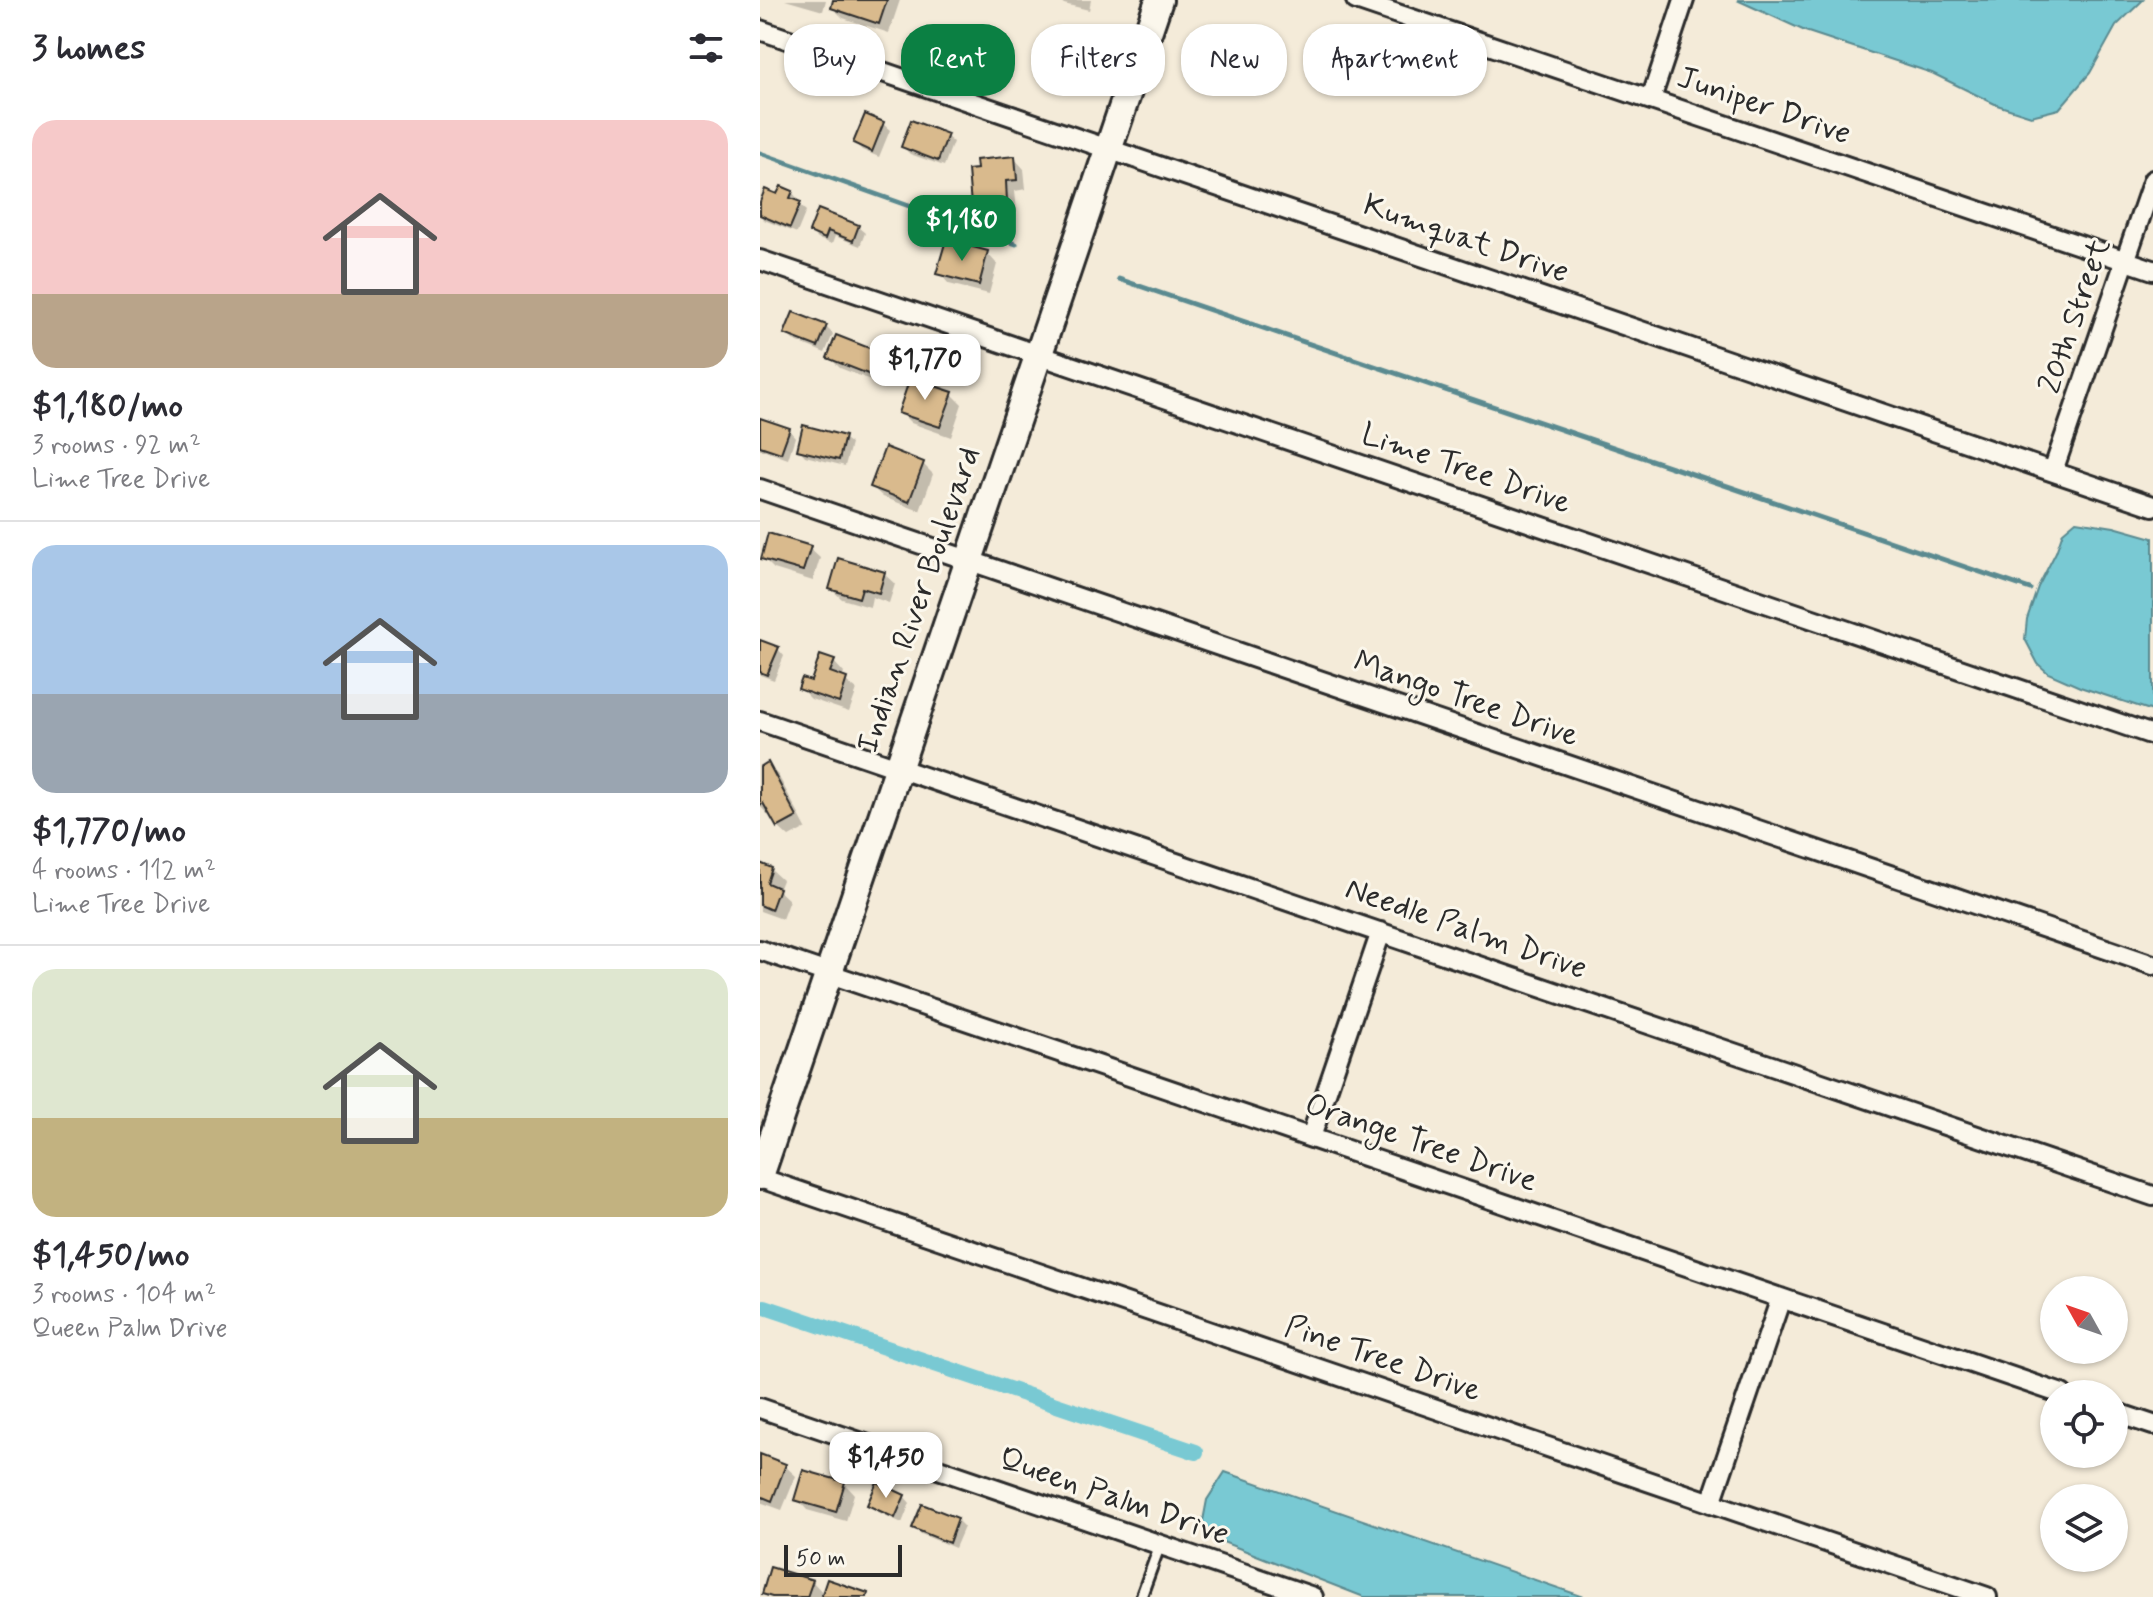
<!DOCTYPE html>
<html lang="en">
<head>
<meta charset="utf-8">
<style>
	body { margin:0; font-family:Mynerve,sans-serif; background:#f7f7f7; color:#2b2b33; height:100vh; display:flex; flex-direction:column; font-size:30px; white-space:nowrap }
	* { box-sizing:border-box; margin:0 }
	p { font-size:26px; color:#7c7c81 }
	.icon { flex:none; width:44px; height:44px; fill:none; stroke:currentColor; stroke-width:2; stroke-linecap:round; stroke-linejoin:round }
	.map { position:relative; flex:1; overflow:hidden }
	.drawer { display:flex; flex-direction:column; background:#fff; width:760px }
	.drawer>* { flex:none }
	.banner { position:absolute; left:24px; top:24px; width:760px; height:72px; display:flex; gap:16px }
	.needle { width:52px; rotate:310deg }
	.buttons { position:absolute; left:1280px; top:1276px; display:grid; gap:16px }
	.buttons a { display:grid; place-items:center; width:88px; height:88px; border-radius:50%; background:#fff; box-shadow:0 2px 6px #0004; font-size:40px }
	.scale { position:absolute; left:24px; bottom:20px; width:118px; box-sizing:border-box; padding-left:8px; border:4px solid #2b2b2b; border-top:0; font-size:22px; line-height:28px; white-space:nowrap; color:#2b2b2b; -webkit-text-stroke:6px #fbf7ec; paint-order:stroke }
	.price { position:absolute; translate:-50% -68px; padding:0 18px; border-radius:16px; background:#fff; color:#222; font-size:26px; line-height:52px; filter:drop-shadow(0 2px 4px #0008) }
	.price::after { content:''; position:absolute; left:50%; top:48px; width:24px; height:18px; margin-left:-12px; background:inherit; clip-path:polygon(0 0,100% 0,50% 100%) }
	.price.active { background:#0b8043; color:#fff }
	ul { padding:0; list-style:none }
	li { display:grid; align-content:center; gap:16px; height:424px; padding:0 32px }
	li+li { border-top:2px solid #e1e1e2 }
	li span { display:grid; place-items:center; height:248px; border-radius:24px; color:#555 }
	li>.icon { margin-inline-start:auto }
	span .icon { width:144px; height:144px; fill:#fffc; stroke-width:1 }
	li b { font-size:34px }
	h2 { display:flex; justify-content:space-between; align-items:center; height:96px; padding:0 32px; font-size:34px }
	.tag { padding:0 28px; border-radius:32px; background:#fff; box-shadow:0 2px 6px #0004; font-size:28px; line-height:72px }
	.tag.active { background:#0b8043; color:#fff }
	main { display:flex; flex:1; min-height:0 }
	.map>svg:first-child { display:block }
	.water { fill:#79c9d3; stroke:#5a8a90; stroke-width:2 }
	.shadow { fill:#0003 }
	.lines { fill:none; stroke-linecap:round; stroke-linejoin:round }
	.stream { stroke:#5a8a90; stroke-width:5 }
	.canal { stroke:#79c9d3; stroke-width:16 }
	.building { fill:#d9ba8d; stroke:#2b2b2b; stroke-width:2 }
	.lane-casing { stroke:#2b2b2b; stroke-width:15 }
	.street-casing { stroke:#2b2b2b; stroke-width:24 }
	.secondary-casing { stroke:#2b2b2b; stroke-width:32 }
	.lane { stroke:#fbf7ec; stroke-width:9 }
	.street { stroke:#fbf7ec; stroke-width:18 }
	.secondary { stroke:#fbf7ec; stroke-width:26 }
	.labels { text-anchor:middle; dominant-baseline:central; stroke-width:6; stroke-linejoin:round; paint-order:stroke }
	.street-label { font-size:32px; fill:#2b2b2b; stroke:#fbf7ec }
</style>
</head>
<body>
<main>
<section class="drawer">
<h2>3 homes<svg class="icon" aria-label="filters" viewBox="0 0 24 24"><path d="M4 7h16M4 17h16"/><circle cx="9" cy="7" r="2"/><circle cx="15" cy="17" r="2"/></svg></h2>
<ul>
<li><span style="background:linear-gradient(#f6c9c9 70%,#b9a48a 0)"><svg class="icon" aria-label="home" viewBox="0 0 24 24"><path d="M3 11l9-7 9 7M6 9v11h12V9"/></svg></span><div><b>$1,180/mo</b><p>3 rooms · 92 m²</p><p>Lime Tree Drive</p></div></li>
<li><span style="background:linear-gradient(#a9c7e8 60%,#9aa5b1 0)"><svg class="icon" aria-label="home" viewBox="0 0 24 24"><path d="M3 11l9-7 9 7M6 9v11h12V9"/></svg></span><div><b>$1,770/mo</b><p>4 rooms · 112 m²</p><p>Lime Tree Drive</p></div></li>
<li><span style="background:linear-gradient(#dfe7d0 60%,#c2b280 0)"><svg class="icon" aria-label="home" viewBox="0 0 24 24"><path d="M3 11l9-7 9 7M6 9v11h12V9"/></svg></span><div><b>$1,450/mo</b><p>3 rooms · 104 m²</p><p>Queen Palm Drive</p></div></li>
</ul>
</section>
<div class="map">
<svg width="1393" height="1597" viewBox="0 0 1393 1597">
	<rect width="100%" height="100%" fill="#f4ebd9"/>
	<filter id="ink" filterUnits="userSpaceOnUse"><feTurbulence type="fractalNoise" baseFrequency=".0125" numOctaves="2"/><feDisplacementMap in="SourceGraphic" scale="16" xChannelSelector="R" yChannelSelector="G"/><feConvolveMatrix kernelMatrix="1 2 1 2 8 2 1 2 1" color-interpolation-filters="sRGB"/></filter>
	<g filter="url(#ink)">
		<path class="water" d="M977,0H1383L1356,26L1330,73L1299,109L1271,116L1237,105L1172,73L1045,31Z
			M1316,521L1354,527L1393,538V711L1320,687L1288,673L1278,664L1265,639L1267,619L1278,587L1296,552L1303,532Z
			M465,1472L824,1597H604L450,1537L442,1526L447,1500Z"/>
		<path class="shadow" d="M25,0H66L63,11Z
			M75,0H140L129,33L83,18L73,8Z
			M299,0H331L329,10L304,4Z
			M123,124L130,130L119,157L102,150L95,143Z
			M186,136L193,142L184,166L150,154L143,147Z
			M254,158L264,169L266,189L255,191L257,212L223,215L213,204Z
			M32,192L38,199L37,203L46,211L37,233L4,220L0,215V208Z
			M98,227L105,233L100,246L75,236L72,244L58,239L51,232Z
			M227,253L237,264L229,294L189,284L179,273Z
			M66,327L73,334L65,353L33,340L26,333Z
			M121,355L131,365L123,385L80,368L69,357Z
			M192,394L202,404L191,437L151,423L140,412Z
			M0,420L29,430L35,437L28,459L0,449Z
			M84,438L91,444L85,466L45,456L39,449Z
			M163,464L173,474L160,511L123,497L112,487Z
			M49,548L60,558L53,581L14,569L3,558Z
			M124,574L135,584L129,603L112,597L110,607L82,599L71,589Z
			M0,642L18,649L24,656L14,680L0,675Z
			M74,662L84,673L82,678L97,690L89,712L51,699L41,689L52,684Z
			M7,765L18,775L46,828L29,837L18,827L12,815L9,816L0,806V769Z
			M0,866L11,870L22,880L18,890L29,900L22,919L0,911Z
			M0,1456L25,1466L36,1476L22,1510L0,1502Z
			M84,1483L94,1494L86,1521L47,1510L37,1499Z
			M144,1496L150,1503L142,1523L116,1511L109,1505Z
			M163,1506L197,1520L204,1527L195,1548L161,1534L155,1527Z
			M52,1581L64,1594L109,1597H8L4,1593Z"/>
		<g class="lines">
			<path class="stream" d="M0,153L256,244
				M359,279L1270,589"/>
			<path class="canal" d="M5,1307L436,1452"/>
		</g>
		<path class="building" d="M73,0H127L119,24L71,8Z
			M105,114L124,122L112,152L93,143Z
			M151,120L188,134L178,161L141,147Z
			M255,156L257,180L246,181L247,202L211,205L208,170L217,169L216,160Z
			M21,186L33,191L30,198L41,202L30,228L0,215V202L5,189L17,194Z
			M58,209L99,225L93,241L68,231L65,239L49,232Z
			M186,240L228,251L219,285L176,274Z
			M33,312L67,325L58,347L24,334Z
			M76,335L122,353L113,376L67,358Z
			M150,378L193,392L180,427L138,413Z
			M0,418L30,428L21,453L0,446Z
			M43,425L85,436L79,460L37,450Z
			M125,447L164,462L149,502L110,487Z
			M8,533L51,546L43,571L1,559Z
			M78,558L125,572L119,593L102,588L99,598L69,589Z
			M0,640L19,647L7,675L0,672Z
			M60,655L75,660L70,672L87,678L79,703L38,689L42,678L51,681Z
			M8,762L37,817L17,828L3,803L0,805V767Z
			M0,863L12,868L7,883L19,888L11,910L0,905Z
			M0,1454L26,1464L12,1501L0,1496Z
			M43,1470L85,1482L76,1512L34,1500Z
			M117,1482L145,1495L135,1518L107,1505Z
			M162,1504L198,1518L189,1543L152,1528Z
			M10,1567L53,1580L47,1597H12L2,1594Z
			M67,1579L108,1593L107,1597H61Z"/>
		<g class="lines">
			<defs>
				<path id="lane" d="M381,1597L400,1545"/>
				<path id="street" d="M596,0L1393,270
					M0,30L1393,506
					M891,99L924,0
					M0,260L1393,735
					M1293,471L1393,180
					M0,489L1393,965
					M0,721L1393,1196
					M0,950L1302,1394
					M551,1137L621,932
					M0,1178L1227,1597
					M0,1408L553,1597
					M1354,1412L1393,1425
					M951,1503L1021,1298"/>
				<path id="secondary" d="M0,1176L399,0"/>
			</defs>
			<use href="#lane" class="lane-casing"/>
			<use href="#street" class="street-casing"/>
			<use href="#secondary" class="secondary-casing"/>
			<use href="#lane" class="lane"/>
			<use href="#street" class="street"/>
			<use href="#secondary" class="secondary"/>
		</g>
	</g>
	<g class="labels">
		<g class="street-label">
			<text transform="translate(1004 106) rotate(19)">Juniper Drive</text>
			<text transform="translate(706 239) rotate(19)">Kumquat Drive</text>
			<text transform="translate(1315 316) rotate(-71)">20th Street</text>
			<text transform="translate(706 469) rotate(19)">Lime Tree Drive</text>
			<text transform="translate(159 600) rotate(-71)">Indian River Boulevard</text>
			<text transform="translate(706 699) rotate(19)">Mango Tree Drive</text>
			<text transform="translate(706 929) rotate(19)">Needle Palm Drive</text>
			<text transform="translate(661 1143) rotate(19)">Orange Tree Drive</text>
			<text transform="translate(623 1359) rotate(19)">Pine Tree Drive</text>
			<text transform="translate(354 1497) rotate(19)">Queen Palm Drive</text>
		</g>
	</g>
</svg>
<div class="buttons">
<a><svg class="needle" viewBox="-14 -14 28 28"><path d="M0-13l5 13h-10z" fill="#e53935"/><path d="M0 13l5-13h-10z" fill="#7c7c81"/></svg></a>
<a><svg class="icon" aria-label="locate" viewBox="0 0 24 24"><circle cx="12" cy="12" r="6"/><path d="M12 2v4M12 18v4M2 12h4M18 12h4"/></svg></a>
<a><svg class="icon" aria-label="layers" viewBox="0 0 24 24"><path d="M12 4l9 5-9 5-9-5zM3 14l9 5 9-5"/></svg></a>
</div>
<div class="scale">50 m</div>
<b class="price active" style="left:202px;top:263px">$1,180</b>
<b class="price" style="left:165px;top:402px">$1,770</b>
<b class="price" style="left:126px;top:1500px">$1,450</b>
<div class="banner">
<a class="tag">Buy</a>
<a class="tag active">Rent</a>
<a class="tag">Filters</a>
<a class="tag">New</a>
<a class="tag">Apartment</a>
</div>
</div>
</main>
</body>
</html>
